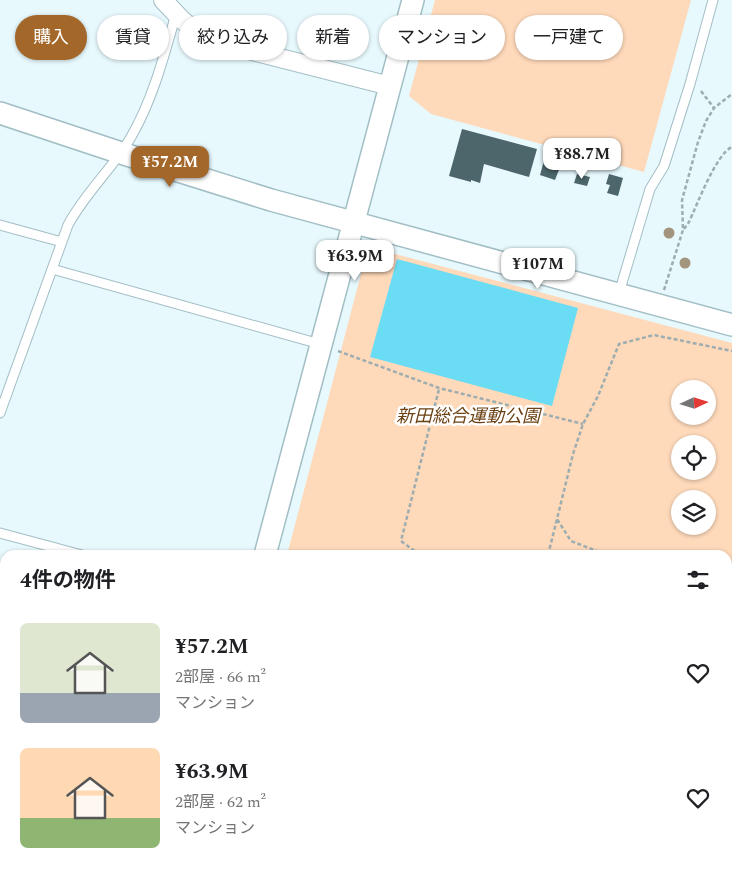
<!DOCTYPE html>
<html lang="ja">
<head>
<meta charset="utf-8">
<style>
	body { margin:0; font-family:Spectral,"Noto Sans JP",serif; background:#f6f6f6; color:#202124; height:100vh; display:flex; flex-direction:column; font-size:19px; white-space:nowrap }
	* { box-sizing:border-box; margin:0 }
	p { font-size:16px; color:#757577 }
	.icon { flex:none; width:28px; height:28px; fill:none; stroke:currentColor; stroke-width:2; stroke-linecap:round; stroke-linejoin:round }
	.map { position:relative; flex:1; overflow:hidden }
	.drawer { position:absolute; left:0px; top:550px; width:732px; height:320px; display:flex; flex-direction:column; background:#fff; border-radius:15px 15px 0 0; box-shadow:0 1px 4px #0004 }
	.drawer>* { flex:none }
	.top-card { position:absolute; left:15px; top:15px; width:702px; height:45px; display:flex; gap:10px }
	.needle { width:32px; rotate:86deg }
	.buttons { position:absolute; left:671px; top:380px; display:grid; gap:10px }
	.buttons a { display:grid; place-items:center; width:45px; height:45px; border-radius:50%; background:#fff; box-shadow:0 1px 4px #0004; font-size:25px }
	.price { position:absolute; translate:-50% -42px; padding:0 11px; border-radius:10px; background:#fff; color:#222; font-size:16px; line-height:32px; filter:drop-shadow(0 1px 2px #0008) }
	.price::after { content:''; position:absolute; left:50%; top:30px; width:15px; height:11px; margin-left:-8px; background:inherit; clip-path:polygon(0 0,100% 0,50% 100%) }
	.price.current { background:#a3672a; color:#fff }
	ul { padding:0; list-style:none }
	li { display:flex; align-items:center; gap:15px; height:125px; padding:0 20px }
	li span { display:grid; place-items:center; flex:none; width:140px; height:100px; border-radius:8px; color:#555 }
	li>.icon { margin-inline-start:auto }
	span .icon { width:60px; height:60px; fill:#fffc; stroke-width:1 }
	li b { font-size:21px }
	h2 { display:flex; justify-content:space-between; align-items:center; height:60px; padding:0 20px; font-size:21px }
	.pill { padding:0 18px; border-radius:22px; background:#fff; box-shadow:0 1px 4px #0004; font-size:18px; line-height:45px }
	.pill.current { background:#a3672a; color:#fff }
	.map>svg:first-child { display:block }
	.green { fill:#fed9ba; fill-rule:evenodd }
	.water { fill:#6adcf3 }
	.building { fill:#4c666c }
	.lines { fill:none; stroke-linecap:round; stroke-linejoin:round }
	.service-casing { stroke:#a2bec5; stroke-width:11 }
	.minor-casing { stroke:#a2bec5; stroke-width:20 }
	.tertiary-casing { stroke:#a2bec5; stroke-width:24 }
	.path { stroke:#9dadb0; stroke-width:2.5; stroke-dasharray:4 2.5; stroke-linecap:butt }
	.service { stroke:#fff; stroke-width:9 }
	.minor { stroke:#fff; stroke-width:18 }
	.tertiary { stroke:#fff; stroke-width:21 }
	.tree { fill:#a3947d }
	.labels { text-anchor:middle; dominant-baseline:central; stroke-width:5; stroke-linejoin:round; paint-order:stroke }
	.park-label { font-size:18px; font-style:italic; fill:#6c4114; stroke:#fff }
</style>
</head>
<body>
<div class="map">
<svg width="732" height="870" viewBox="0 0 732 870">
	<rect width="100%" height="100%" fill="#e7f9fd"/>
	<path class="green" d="M435,0H691L644,172L431,114L409,96Z
		M380,250L732,343V870H348L350,865H728V555H287L365,259ZM680,389H708V416H680ZM680,444H708V471H680ZM680,499H708V526H680Z"/>
	<path class="water" d="M397,259L578,308L552,406L370,357Z"/>
	<path class="building" d="M462,129L537,149L529,177L484,164L480,183L471,180V182L449,176Z
		M545,157L562,162L555,180L540,175Z
		M577,174L590,177L587,186L574,183Z
		M609,174L623,178L618,196L607,193L610,185L606,184Z"/>
	<g class="lines">
		<defs>
			<path id="service" d="M0,225L62,242
				M52,269L320,344
				M619,293L650,189L664,166L690,84L713,0
				M0,413L68,225C85,193 113,168 131,137C153,99 164,56 176,14
				M0,533L82,555
				M0,813L5,814"/>
			<path id="minor" d="M163,0L181,19L195,31L217,42L390,86
				M728,640L732,641"/>
			<path id="tertiary" d="M0,113L121,153L271,200L732,325
				M265,555L413,0
				M182,870L183,865"/>
		</defs>
		<use href="#service" class="service-casing"/>
		<use href="#minor" class="minor-casing"/>
		<use href="#tertiary" class="tertiary-casing"/>
		<path class="path" d="M701,91L714,108
			M684,229L689,222C697,205 716,154 732,147
			M664,290L683,230L682,200L698,142L706,121L714,108L732,94
			M338,351L439,388L583,424
			M420,555L401,541L439,389
			M548,555L557,519
			M605,555L602,553L571,541L557,519L573,454L583,424L598,396L619,344L654,335L732,351
			M728,610H732
			M433,870L434,865"/>
		<use href="#service" class="service"/>
		<use href="#minor" class="minor"/>
		<use href="#tertiary" class="tertiary"/>
	</g>
	<g class="tree">
		<circle cx="669" cy="233" r="5.5"/>
		<circle cx="685" cy="263" r="5.5"/>
	</g>
	<g class="labels">
		<g class="park-label">
			<text x="468" y="416">新田総合運動公園</text>
		</g>
	</g>
</svg>
<div class="buttons">
<a><svg class="needle" viewBox="-14 -14 28 28"><path d="M0-13l5 13h-10z" fill="#e53935"/><path d="M0 13l5-13h-10z" fill="#757577"/></svg></a>
<a><svg class="icon" aria-label="locate" viewBox="0 0 24 24"><circle cx="12" cy="12" r="6"/><path d="M12 2v4M12 18v4M2 12h4M18 12h4"/></svg></a>
<a><svg class="icon" aria-label="layers" viewBox="0 0 24 24"><path d="M12 4l9 5-9 5-9-5zM3 14l9 5 9-5"/></svg></a>
</div>
<b class="price" style="left:582px;top:180px">¥88.7M</b>
<b class="price current" style="left:170px;top:188px">¥57.2M</b>
<b class="price" style="left:355px;top:282px">¥63.9M</b>
<b class="price" style="left:538px;top:290px">¥107M</b>
<div class="top-card">
<a class="pill current">購入</a>
<a class="pill">賃貸</a>
<a class="pill">絞り込み</a>
<a class="pill">新着</a>
<a class="pill">マンション</a>
<a class="pill">一戸建て</a>
</div>
<section class="drawer">
<h2>4件の物件<svg class="icon" aria-label="filters" viewBox="0 0 24 24"><path d="M4 7h16M4 17h16"/><circle cx="9" cy="7" r="2"/><circle cx="15" cy="17" r="2"/></svg></h2>
<ul>
<li><span style="background:linear-gradient(#dfe7d0 70%,#9aa5b1 0)"><svg class="icon" aria-label="home" viewBox="0 0 24 24"><path d="M3 11l9-7 9 7M6 9v11h12V9"/></svg></span><div><b>¥57.2M</b><p>2部屋 · 66 m²</p><p>マンション</p></div><svg class="icon" aria-label="heart" viewBox="0 0 24 24"><path d="M12 20l-8-8c-3-5 5-10 8-4 3-6 11-1 8 4z"/></svg></li>
<li><span style="background:linear-gradient(#ffd9b3 70%,#8fb573 0)"><svg class="icon" aria-label="home" viewBox="0 0 24 24"><path d="M3 11l9-7 9 7M6 9v11h12V9"/></svg></span><div><b>¥63.9M</b><p>2部屋 · 62 m²</p><p>マンション</p></div><svg class="icon" aria-label="heart" viewBox="0 0 24 24"><path d="M12 20l-8-8c-3-5 5-10 8-4 3-6 11-1 8 4z"/></svg></li>
</ul>
</section>
</div>
</body>
</html>
